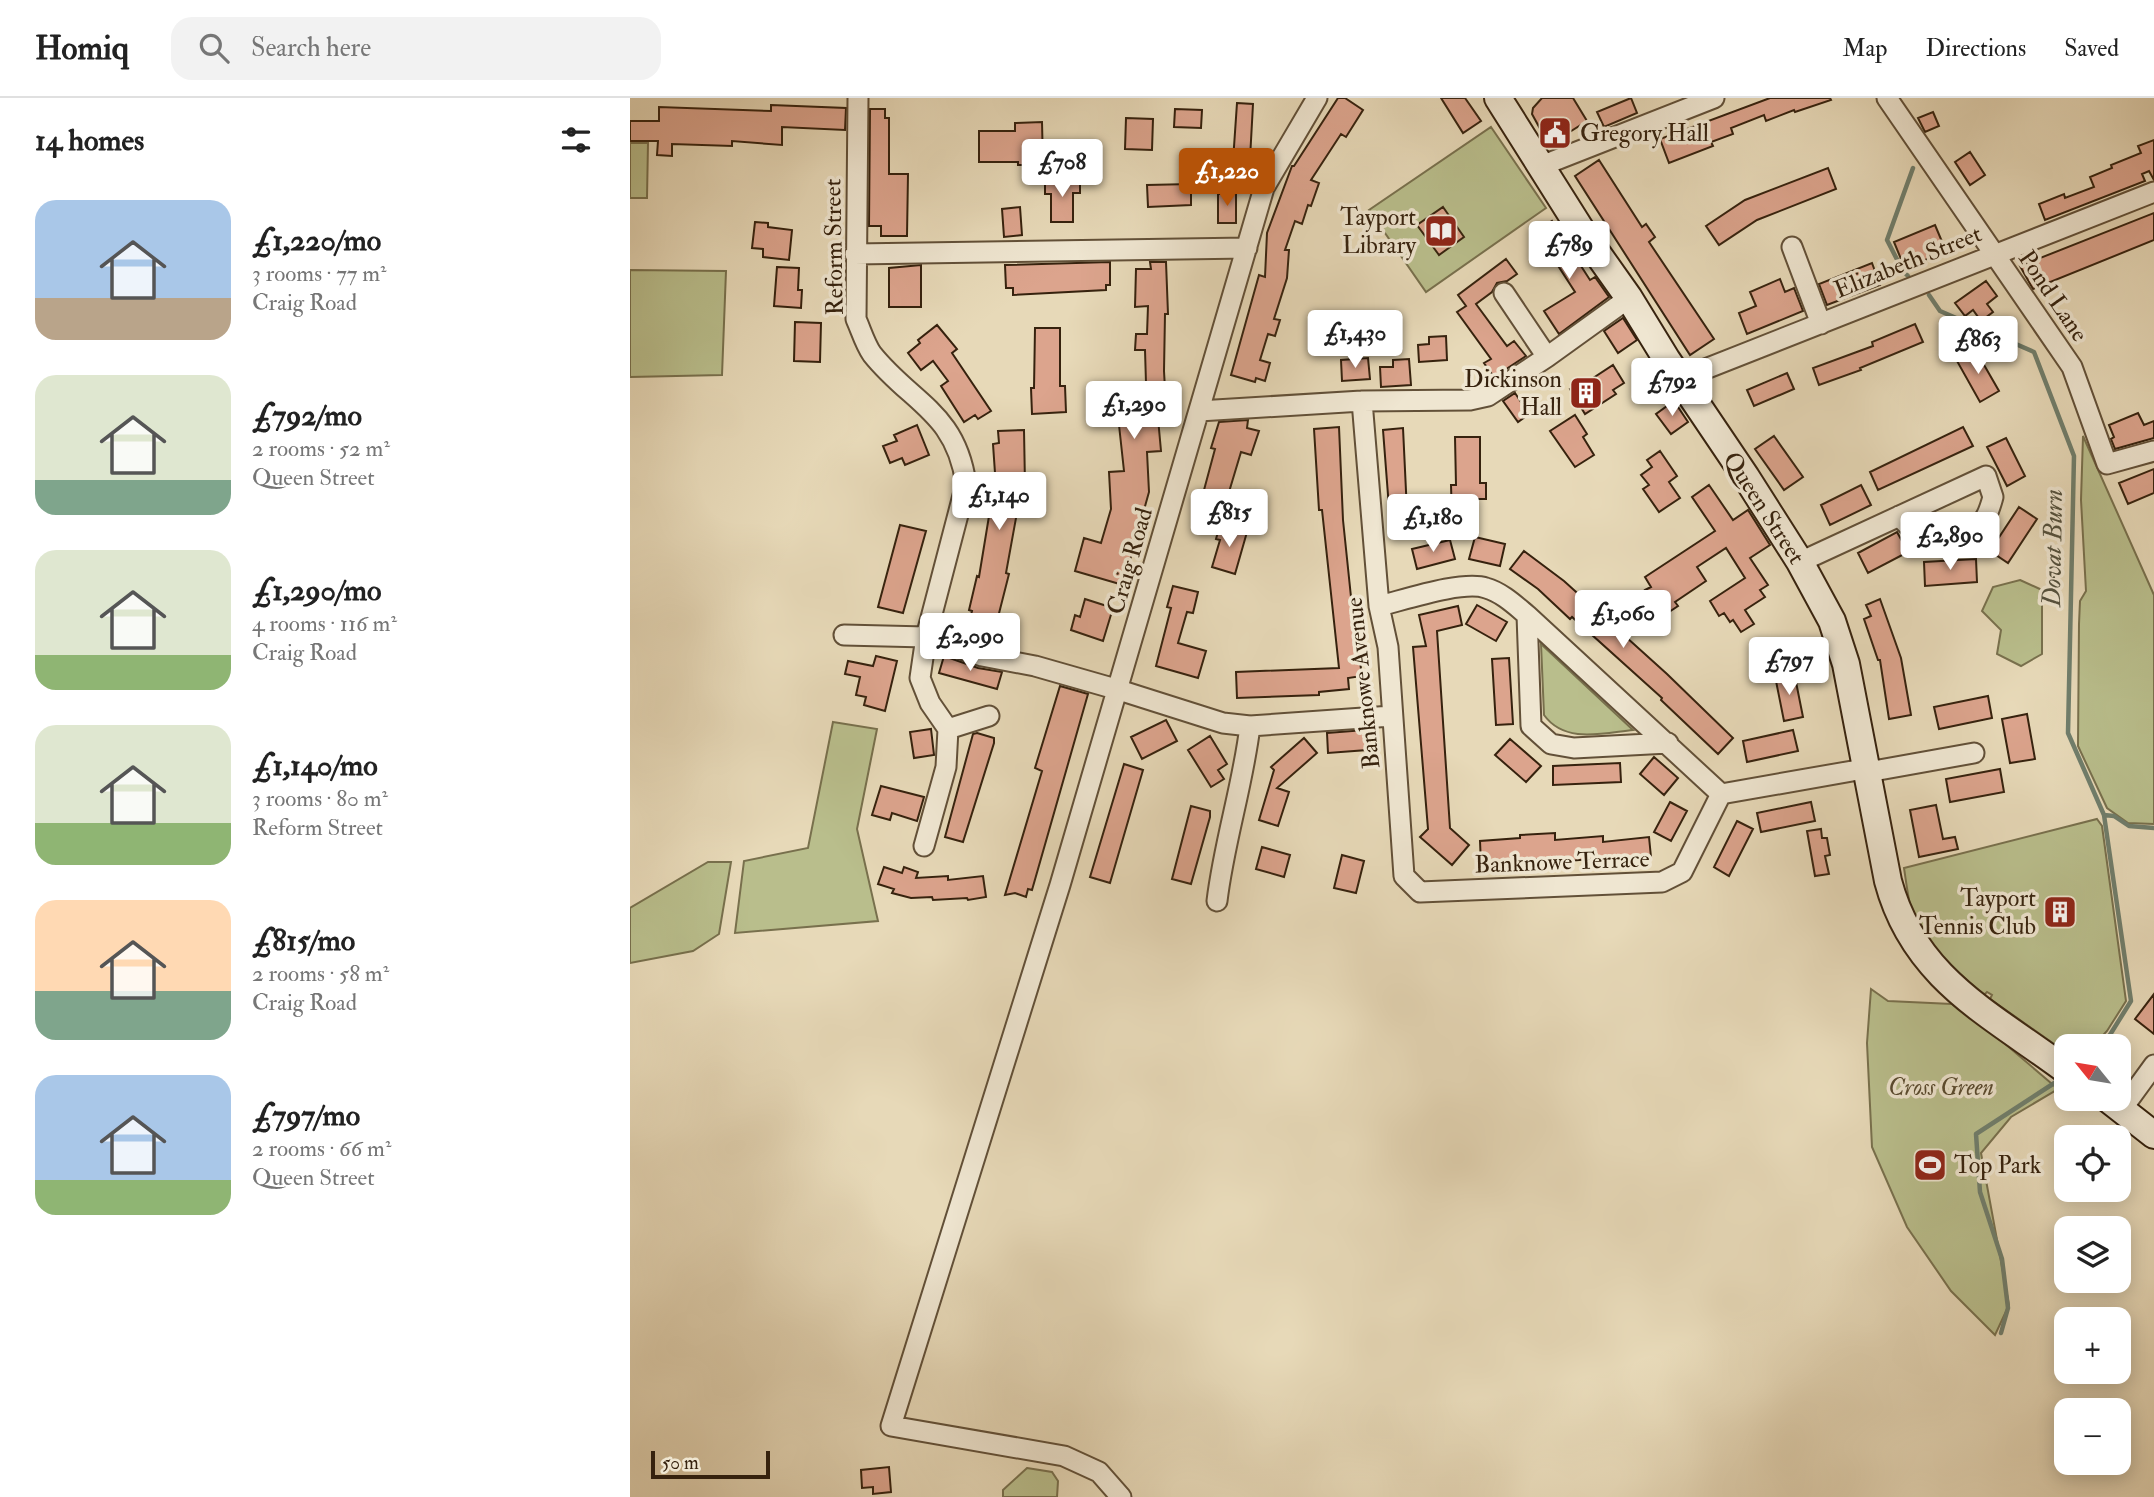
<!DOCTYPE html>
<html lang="en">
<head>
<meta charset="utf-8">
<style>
	body { margin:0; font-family:"IM FELL Double Pica",serif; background:#f2f2f2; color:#222; height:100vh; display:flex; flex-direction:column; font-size:26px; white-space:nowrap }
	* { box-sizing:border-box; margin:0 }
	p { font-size:23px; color:#767676 }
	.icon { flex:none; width:38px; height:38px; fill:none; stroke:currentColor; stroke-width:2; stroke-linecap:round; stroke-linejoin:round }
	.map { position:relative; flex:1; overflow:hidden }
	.sheet { display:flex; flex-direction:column; background:#fff; width:630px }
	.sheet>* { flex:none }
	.needle { width:46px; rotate:300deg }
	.tools { position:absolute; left:1424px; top:936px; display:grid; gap:14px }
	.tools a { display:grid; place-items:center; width:77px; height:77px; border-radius:14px; background:#fff; box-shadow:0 4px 18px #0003; font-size:35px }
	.scale { position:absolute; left:21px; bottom:18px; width:119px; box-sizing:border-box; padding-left:7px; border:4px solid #36220e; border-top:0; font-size:19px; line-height:24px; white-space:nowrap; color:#36220e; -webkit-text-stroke:5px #efe6d1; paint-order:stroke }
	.price { position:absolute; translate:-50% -60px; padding:0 16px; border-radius:7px; background:#fff; color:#222; font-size:23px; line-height:46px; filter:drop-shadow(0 2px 4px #0008) }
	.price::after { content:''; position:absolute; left:50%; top:42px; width:21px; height:16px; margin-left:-10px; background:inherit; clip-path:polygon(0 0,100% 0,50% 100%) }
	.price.selected { background:#b45309; color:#fff }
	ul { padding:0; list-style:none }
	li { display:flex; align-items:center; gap:21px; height:175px; padding:0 35px }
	li span { display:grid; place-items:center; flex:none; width:196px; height:140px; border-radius:21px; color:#555 }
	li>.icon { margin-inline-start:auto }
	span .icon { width:84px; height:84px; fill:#fffc; stroke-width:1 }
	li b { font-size:30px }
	h2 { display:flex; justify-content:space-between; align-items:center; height:84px; padding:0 35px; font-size:30px }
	header { display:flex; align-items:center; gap:42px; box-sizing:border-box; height:98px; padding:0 35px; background:#fff; border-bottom:2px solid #e0e0e0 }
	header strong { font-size:33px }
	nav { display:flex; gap:38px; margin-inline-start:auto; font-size:24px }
	.search { width:490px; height:63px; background:#f2f2f2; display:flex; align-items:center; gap:18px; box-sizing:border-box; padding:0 24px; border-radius:21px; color:#767676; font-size:26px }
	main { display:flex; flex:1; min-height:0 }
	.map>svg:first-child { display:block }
	.green { fill:#b9be8c; stroke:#78704d; stroke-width:2 }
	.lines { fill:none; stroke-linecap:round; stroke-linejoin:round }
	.stream { stroke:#707e6c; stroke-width:4.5 }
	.building { fill:#dca48d; stroke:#36220e; stroke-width:2 }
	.minor-casing { stroke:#625038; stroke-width:23 }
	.secondary-casing { stroke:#36220e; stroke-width:30 }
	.minor { stroke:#efe6d1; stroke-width:19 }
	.secondary { stroke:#efe6d1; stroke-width:26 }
	.labels { text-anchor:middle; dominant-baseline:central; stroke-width:7; stroke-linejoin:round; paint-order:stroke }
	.poi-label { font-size:24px; fill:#36220e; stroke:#efe6d1; text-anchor:end }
	.street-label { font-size:24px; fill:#36220e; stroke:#efe6d1 }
	.park-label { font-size:24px; font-style:italic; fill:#57492e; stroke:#efe6d1 }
	.water-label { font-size:26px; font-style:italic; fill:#53503d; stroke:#efe6d1 }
</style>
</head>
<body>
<header>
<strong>Homiq</strong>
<div class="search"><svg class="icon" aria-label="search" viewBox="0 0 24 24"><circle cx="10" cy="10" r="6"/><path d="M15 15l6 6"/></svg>Search here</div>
<nav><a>Map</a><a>Directions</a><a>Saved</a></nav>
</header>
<main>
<section class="sheet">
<h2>14 homes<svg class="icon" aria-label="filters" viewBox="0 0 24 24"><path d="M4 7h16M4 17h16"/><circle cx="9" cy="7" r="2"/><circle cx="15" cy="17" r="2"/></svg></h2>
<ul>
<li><span style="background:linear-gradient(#a9c7e8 70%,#b9a48a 0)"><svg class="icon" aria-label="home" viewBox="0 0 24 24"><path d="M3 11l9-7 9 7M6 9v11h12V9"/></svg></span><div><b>£1,220/mo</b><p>3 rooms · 77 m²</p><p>Craig Road</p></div></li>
<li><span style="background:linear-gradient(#dfe7d0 75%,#7fa58c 0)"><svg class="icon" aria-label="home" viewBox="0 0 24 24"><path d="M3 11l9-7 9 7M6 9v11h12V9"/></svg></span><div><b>£792/mo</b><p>2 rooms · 52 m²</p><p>Queen Street</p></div></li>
<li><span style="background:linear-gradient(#dfe7d0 75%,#8fb573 0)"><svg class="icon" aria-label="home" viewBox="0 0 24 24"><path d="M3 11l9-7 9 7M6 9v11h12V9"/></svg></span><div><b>£1,290/mo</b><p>4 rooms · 116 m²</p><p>Craig Road</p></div></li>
<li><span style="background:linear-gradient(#dfe7d0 70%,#8fb573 0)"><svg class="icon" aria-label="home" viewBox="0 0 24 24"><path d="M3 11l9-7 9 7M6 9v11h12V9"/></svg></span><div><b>£1,140/mo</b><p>3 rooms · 80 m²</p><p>Reform Street</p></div></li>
<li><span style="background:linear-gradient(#ffd9b3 65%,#7fa58c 0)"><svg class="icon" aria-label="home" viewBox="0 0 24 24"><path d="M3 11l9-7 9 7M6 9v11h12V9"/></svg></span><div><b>£815/mo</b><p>2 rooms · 58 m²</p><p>Craig Road</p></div></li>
<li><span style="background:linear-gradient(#a9c7e8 75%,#8fb573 0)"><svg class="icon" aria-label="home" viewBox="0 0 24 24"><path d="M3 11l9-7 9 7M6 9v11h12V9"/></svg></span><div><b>£797/mo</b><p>2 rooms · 66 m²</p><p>Queen Street</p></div></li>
</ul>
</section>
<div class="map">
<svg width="1524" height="1399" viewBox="0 0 1524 1399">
	<rect width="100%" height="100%" fill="#e7d9b8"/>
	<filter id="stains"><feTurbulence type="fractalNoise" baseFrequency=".00286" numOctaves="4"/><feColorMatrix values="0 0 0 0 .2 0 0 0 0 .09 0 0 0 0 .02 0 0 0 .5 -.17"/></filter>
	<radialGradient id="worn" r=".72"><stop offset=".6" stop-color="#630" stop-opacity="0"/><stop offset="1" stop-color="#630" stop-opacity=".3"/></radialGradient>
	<path class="green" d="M861,29L916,110L796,194L739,112Z
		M0,45H18L17,100H0Z
		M0,172L96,173L92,277L0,279Z
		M1453,338L1524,497V726L1498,725L1477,710L1448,648L1449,526L1450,503L1456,493L1451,402Z
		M1390,482L1412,492V556L1391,568L1367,556L1371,532L1352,513L1363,489Z
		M911,546L1003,632C973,635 935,646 914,617Z
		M203,624L247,631L227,731L248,823L105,835L114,763L178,750Z
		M1467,721L1472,728L1496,903L1477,933L1463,948H1437V955L1360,901L1362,897L1357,894L1354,897C1333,879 1302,853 1288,829C1279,812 1277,789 1274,770Z
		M78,764H101L89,836L63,853L0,865V810Z
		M1241,891L1258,903L1322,906L1367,939L1428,991L1381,1019L1351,1055L1379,1207L1365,1237L1321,1193L1277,1129L1242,1049L1237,945Z
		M397,1370L422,1374L428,1383L427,1399H373V1392Z"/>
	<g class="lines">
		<path class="stream" d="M1278,178L1273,173L1257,142L1283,70
			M1299,197L1310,213L1404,254L1444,358L1438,635L1474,717L1501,903L1473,948
			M1474,717L1484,718L1499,728L1524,730
			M1371,1235L1378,1210L1372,1161L1350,1094L1346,1036L1432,980"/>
	</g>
	<path class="building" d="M708,0H715L733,12L716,39L711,36L681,82L689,85L681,108L678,107L672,126L665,123L655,152H659L657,180L644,221L650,222L645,238L638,236L630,262L640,265L635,283L626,280L625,284L601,277L629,177L635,179L637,135L662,68H664Z
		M811,0H835L851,23L833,35Z
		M912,0H943L957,23L919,47L902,16L903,10Z
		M1001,0L1007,15L974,29L967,14Z
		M1140,0H1200L1201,2L1165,14L1164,12L1136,23L1134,17L1101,30L1103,36L1081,44L1083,48L1039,65L1030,41Z
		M607,5L623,6L619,79L602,78Z
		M141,7L216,10L215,32L152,29V47L102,43V48L42,46V58L27,57L28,43H0V23H29V9L141,13Z
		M240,11H255V20H259V76H278L277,138H251V128H239Z
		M545,11L572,12L571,30L544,29Z
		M1303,14L1309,28L1295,34L1288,20Z
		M496,20L523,21L522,52L495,51Z
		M412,24L413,67H388V64H349V33H385V25Z
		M1524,42V82L1519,73L1512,76L1515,83L1415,122L1409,106L1434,96L1435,100L1464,89L1460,79L1482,70L1481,67L1511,55L1508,48Z
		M1340,54L1355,77L1340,87L1325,64Z
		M969,62L1012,129L1016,126L1025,139L1019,144L1084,241L1060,257L945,78Z
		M1198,70L1206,91L1127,122L1089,147L1076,128L1115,102Z
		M415,82H450V95H443V124H421V96H415Z
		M561,86V107L518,109L517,87Z
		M588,96H606V125H588Z
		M390,109L392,137L374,139L372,111Z
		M813,109L834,139L809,157L787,127Z
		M1524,115V142L1403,191L1390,168Z
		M922,123L960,182L965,179L979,199L929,236L914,213L945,194L923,160L919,163L902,136Z
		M125,124L138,125V129L162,132L159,162L133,159V151L122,150Z
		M1305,127L1313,146L1302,150L1305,158L1285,166L1281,156L1271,161L1264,144Z
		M876,161L887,176L877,183L867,185L862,194L846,206L877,248L884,243L896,258L864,279L854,265L861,261L827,214L836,208L828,197Z
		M480,164V187H476V192L383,197V190H376L375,167Z
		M520,164H536L538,216H535L534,273L536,309H527L531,353L517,354L519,394L493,487L445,473L454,440L471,445L481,411L479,374L494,373L489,327L511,325L508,300H503L502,285H516L515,252H505L506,236H517L518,208L505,209L506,171H521Z
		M1242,165L1250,187L1197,207L1189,186Z
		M291,167V209H259V170Z
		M147,169L169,170L168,192H172L171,210L144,208Z
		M1150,181L1155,194L1164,190L1173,213L1117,236L1109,215L1126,208L1120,194Z
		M1356,183L1367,198L1357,206L1363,214L1351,223L1343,212L1335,218L1325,205Z
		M993,220L1007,242L988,255L974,233Z
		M165,224L191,225L190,264L164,263Z
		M1285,226L1293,244L1230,270L1231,272L1189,287L1183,270L1243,248L1242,244Z
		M307,227L327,251L322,255L361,313L348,321L345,317L334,324L311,288L318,283L303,263L291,272L278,255L290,245L288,242Z
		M405,230H430V288H435L436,314L402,316L401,290H404Z
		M816,238L817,262L789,264L788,247L799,246V239Z
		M1346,253L1369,293L1350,304L1327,263Z
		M738,260L740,281L712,283L711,262Z
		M779,261L781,287L751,289L750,269H763V262Z
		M983,267L994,285L983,292L986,296L955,316L940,291L956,281L957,284Z
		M1157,275L1164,291L1124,308L1117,292Z
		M885,295L899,316L888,324L873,303Z
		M1044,303L1058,324L1041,336L1026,316Z
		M1508,315L1514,327L1524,323V340L1485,351L1481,341L1484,339L1479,327Z
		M945,317L957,336L953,339L964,357L945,369L920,333Z
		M618,322L617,330L629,333L621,357L611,354L593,414L580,410L585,395L574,392L585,351L581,350L589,324Z
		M287,327L299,357L275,367L272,360L260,365L253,348L267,343L264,337Z
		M709,329L713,422L721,499L732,578L718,580L719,591L689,594V597L607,600L606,574L709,570L692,412H689L684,331Z
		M1333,329L1343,348L1248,392L1240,374Z
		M773,330L778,435L761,436L753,332Z
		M394,332L395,387H392L376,475L379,476L364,535L338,529L342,513L339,512L347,478L349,479L360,412L364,413L370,375H365L363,346L369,345L368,333Z
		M1144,338L1173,379L1154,392L1125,351Z
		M825,339H850V385H856V401H839L840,420H822L821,387H826Z
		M1376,340L1395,378L1377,388L1357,349Z
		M1030,353L1047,378L1039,384L1050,400L1029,414L1013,391L1019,387L1011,377L1022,369L1017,362Z
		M1524,371V395L1498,406L1489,385Z
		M1079,387L1103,422L1118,412L1140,447L1120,460L1138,487L1130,492L1135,499L1115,512L1124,526L1111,534L1103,522L1100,524L1094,515L1089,518L1080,503L1115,480L1096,450L1067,469L1076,483L1045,504L1048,508L1033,518L1030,514L1019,521L1007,502L1017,495L1015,492L1021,489L1015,479L1085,433L1062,399Z
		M1231,387L1241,407L1200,427L1191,407Z
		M1389,409L1407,421L1378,465L1360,453Z
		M270,427L296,433L273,515L248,509Z
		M590,427L617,434L605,476L582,469L590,442L586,441Z
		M1267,434L1278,454L1238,475L1228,455Z
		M845,439L875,446L870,468L839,461Z
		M820,442L825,461L787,471L782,451Z
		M894,453L934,483L1037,576L1103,640L1088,656L1031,602L1032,600L942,519L940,521L908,491L880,471Z
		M1346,461L1347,484L1295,488L1294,464Z
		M543,488L568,494L563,515L557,514L548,545L576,553L568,580L526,568L541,510L537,509Z
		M455,501L483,510L473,543L441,532L445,517L450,519Z
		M1250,501L1271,560L1281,617L1259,621L1250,562H1248L1234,521L1241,518L1236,507Z
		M847,507L877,524L866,543L836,526Z
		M828,508L832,527L807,533L820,730L839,747L822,767L790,739L798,731L783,549L796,548L789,517Z
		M246,558L267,563L255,613L234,607L236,599L226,597L230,579L215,576L218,563L243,568Z
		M314,558L348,570L372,574L367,591L309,575Z
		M879,560L883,626L866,627L862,561Z
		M1164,574L1173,619L1154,623L1145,578Z
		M430,588L458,596L402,792L398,791L396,799L385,795L375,797L412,673L405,670Z
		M1358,598L1362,620L1309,631L1304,609Z
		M1397,616L1405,661L1380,665L1372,621Z
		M536,622L547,643L512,661L501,639Z
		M301,631L304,657L284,660L280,634Z
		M735,632L737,652L698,655L697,635Z
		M1163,632L1168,653L1117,664L1113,643Z
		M347,635L364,640V645L333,744L315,739L343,636Z
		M580,638L597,666L588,672L594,681L581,689L558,652Z
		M674,640L687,655L647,690L659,694L648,728L629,722L644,672L641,669Z
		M880,641L911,668L896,684L865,657Z
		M1024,659L1048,680L1034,697L1010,676Z
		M990,665L991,684L923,687V668Z
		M494,666L513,672L480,785L460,779Z
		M1370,671L1374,694L1320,704L1316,681Z
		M251,688L294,699L287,723L262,715L260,722L242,717Z
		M1040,704L1057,713L1041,743L1024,734Z
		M1181,704L1185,723L1131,734L1127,715Z
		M1306,707L1313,741L1325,739L1328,751L1289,759L1280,712Z
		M561,708L580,713V719L561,786L542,781Z
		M1107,723L1123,731L1099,778L1084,769Z
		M1191,731L1192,740H1197L1198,746L1200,757L1195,758L1199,776L1185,778L1177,733Z
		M925,735V742L973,738V744L1019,739L1021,759L983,763V759L939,763V760L881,762V765L851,767L850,743L890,740V737Z
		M632,749L660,757L654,779L626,771Z
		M712,757L734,763L726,795L704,790Z
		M254,769L272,775L274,769L288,774L286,780L318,778V782L353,778L356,799L338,802L337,800L303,802L302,799L281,800L262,795L264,791L248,786Z
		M1423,802H1436L1437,825L1424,826Z
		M1524,896V936L1505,921Z
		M259,1369L261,1394L243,1396V1389L232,1390L231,1372Z"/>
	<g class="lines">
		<defs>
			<path id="minor" d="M228,0L226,221C231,232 235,246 242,256C281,305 326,314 336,386L296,539L290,580L300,605L318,631L316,669L294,748
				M1257,0L1442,269L1477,366L1524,353
				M911,68L1084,0
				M1162,149L1191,226
				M225,156L617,150
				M874,195L917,259
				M1050,281L1524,94
				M732,303L749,508L758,549L774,778L790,794L1032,784L1052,774L1091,696
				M569,313L732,303L840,302L858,298L917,259L999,200
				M1170,464L1356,378L1363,399C1361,406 1359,414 1355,420C1351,426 1344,432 1338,435C1311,450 1288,440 1269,418
				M749,508C774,502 833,482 856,490C871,494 885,507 897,517L1091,696L1228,672H1249L1344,655
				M897,517L901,628L921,646L944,650L1038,645
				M214,537L296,539L352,558L405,568L489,592L593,625L620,628L762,618
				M318,631L359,618
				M587,803C594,744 613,687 620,628
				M1492,1011L1524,967
				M491,1399L469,1374L434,1358L261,1328L430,787L634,90L687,0"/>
			<path id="secondary" d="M868,0L953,135L999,200L1037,262L1116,379L1170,464L1202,523L1216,566L1258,783C1284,881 1361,916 1437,973
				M1478,1001L1524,1037"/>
		</defs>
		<use href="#minor" class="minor-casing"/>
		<use href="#secondary" class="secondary-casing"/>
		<use href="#minor" class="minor"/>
		<use href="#secondary" class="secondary"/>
	</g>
	<defs>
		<symbol id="civic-square" viewBox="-11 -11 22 22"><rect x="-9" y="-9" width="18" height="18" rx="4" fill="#8f2418" stroke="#efe6d1"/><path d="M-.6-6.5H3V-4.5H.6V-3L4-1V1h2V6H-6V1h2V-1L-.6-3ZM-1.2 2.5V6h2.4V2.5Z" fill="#fff"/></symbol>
		<symbol id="library-square" viewBox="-11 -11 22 22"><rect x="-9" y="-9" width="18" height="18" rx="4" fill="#8f2418" stroke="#efe6d1"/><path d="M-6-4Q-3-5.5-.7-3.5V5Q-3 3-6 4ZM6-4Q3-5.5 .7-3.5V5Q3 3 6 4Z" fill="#fff"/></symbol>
		<symbol id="building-square" viewBox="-11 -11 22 22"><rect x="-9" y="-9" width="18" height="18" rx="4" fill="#8f2418" stroke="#efe6d1"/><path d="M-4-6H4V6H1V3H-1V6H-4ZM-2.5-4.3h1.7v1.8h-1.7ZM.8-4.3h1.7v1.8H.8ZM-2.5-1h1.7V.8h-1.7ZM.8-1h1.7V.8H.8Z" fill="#fff"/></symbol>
		<symbol id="stadium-square" viewBox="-11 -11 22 22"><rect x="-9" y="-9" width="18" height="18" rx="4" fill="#8f2418" stroke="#efe6d1"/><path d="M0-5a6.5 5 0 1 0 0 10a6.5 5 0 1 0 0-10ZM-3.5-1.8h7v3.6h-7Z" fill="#fff"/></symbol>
	</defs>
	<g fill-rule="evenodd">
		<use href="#civic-square" x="906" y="16" width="38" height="38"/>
		<use href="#library-square" x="792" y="114" width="38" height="38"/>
		<use href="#building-square" x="937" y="276" width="38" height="38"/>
		<use href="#building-square" x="1411" y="795" width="38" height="38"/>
		<use href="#stadium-square" x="1281" y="1048" width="38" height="38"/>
	</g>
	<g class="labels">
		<g class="poi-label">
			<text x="950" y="35" text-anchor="start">Gregory Hall</text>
			<text x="786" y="119">Tayport<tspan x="786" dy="28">Library</tspan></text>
			<text x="932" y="281">Dickinson<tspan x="932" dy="28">Hall</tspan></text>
			<text x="1406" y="800">Tayport<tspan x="1406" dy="28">Tennis Club</tspan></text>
			<text x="1324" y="1067" text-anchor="start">Top Park</text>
		</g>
		<g class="street-label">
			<text transform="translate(204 149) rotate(-91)">Reform Street</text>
			<text transform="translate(1278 164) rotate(-22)">Elizabeth Street</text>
			<text transform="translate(1423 198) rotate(56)">Pond Lane</text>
			<text transform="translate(1134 410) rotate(57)">Queen Street</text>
			<text transform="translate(500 463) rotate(-74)">Craig Road</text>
			<text transform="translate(733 585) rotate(-96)">Banknowe Avenue</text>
			<text transform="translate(932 764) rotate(-2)">Banknowe Terrace</text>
		</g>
		<g class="park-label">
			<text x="1311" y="989">Cross Green</text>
		</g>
		<g class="water-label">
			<text transform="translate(1423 450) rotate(-89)">Dovat Burn</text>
		</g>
	</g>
	<rect width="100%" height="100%" filter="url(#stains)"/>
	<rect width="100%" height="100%" fill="url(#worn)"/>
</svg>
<div class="tools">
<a><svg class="needle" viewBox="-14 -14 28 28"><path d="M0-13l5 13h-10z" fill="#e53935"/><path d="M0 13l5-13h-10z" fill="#767676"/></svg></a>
<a><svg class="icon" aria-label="locate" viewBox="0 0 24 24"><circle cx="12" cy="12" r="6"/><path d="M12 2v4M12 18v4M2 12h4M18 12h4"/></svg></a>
<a><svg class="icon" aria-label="layers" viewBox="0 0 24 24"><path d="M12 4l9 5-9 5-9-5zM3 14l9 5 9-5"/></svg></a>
<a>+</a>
<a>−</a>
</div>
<div class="scale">50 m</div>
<b class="price" style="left:432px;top:101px">£708</b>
<b class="price selected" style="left:597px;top:110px">£1,220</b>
<b class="price" style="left:939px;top:183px">£789</b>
<b class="price" style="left:725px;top:272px">£1,430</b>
<b class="price" style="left:1348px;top:278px">£863</b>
<b class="price" style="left:1042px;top:320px">£792</b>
<b class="price" style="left:504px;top:343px">£1,290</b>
<b class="price" style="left:369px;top:434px">£1,140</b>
<b class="price" style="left:599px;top:451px">£815</b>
<b class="price" style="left:803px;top:456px">£1,180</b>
<b class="price" style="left:1320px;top:474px">£2,890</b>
<b class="price" style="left:993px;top:552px">£1,060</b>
<b class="price" style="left:340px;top:575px">£2,090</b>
<b class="price" style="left:1159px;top:599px">£797</b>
</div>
</main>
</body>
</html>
